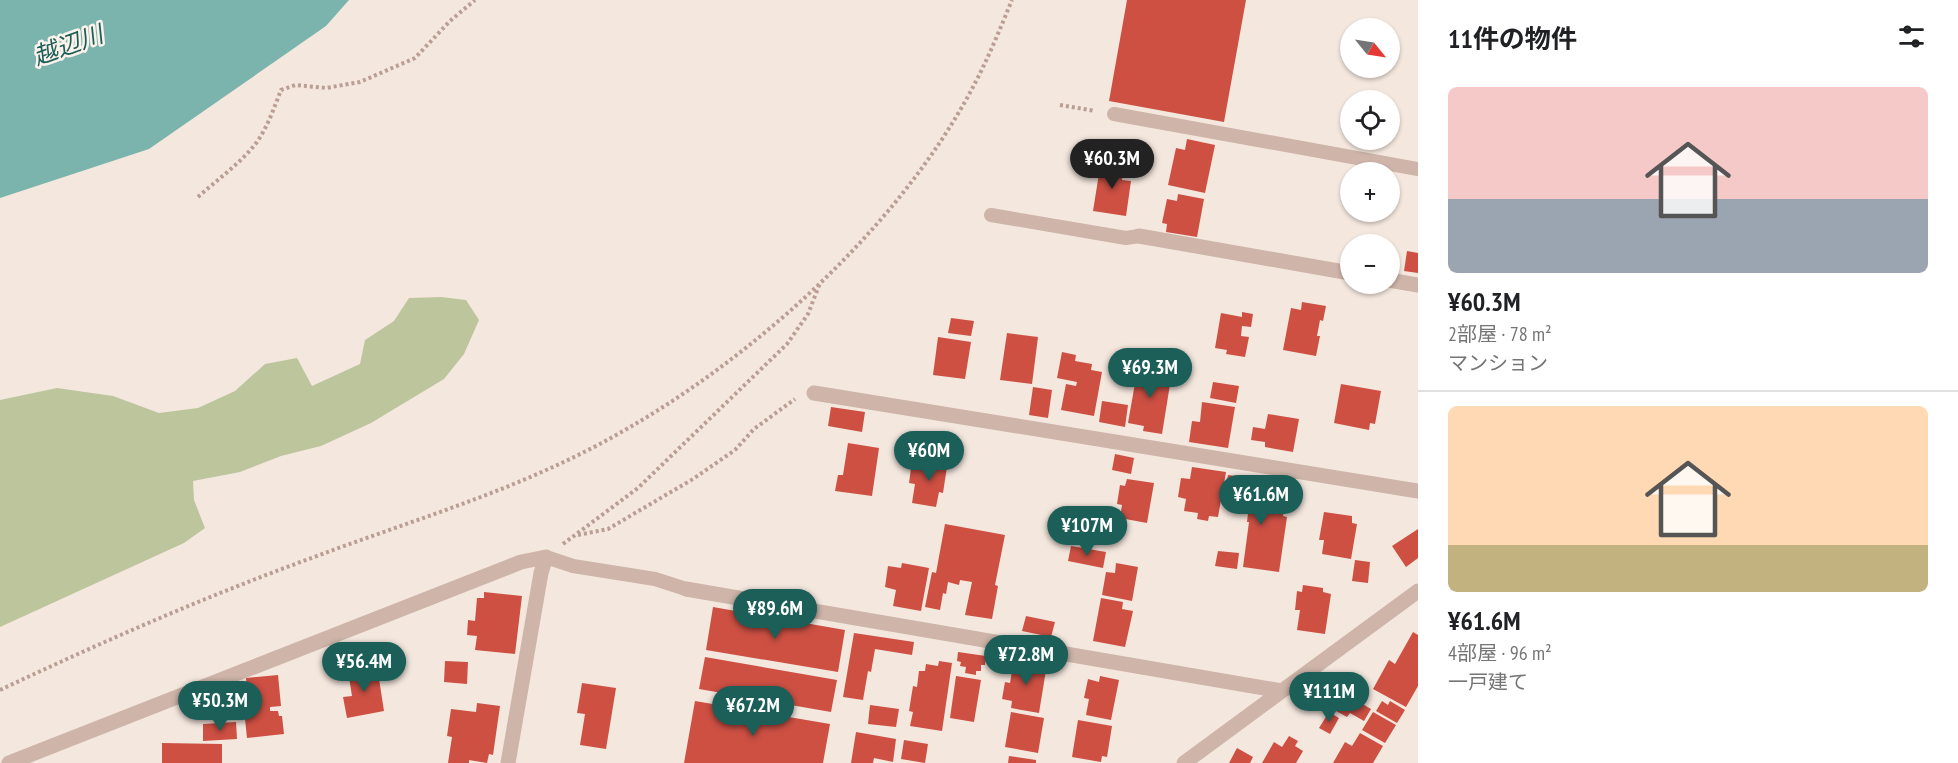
<!DOCTYPE html>
<html lang="ja">
<head>
<meta charset="utf-8">
<style>
	body { margin:0; font-family:"PT Sans Narrow","Noto Sans JP",sans-serif; background:#f2f2f2; color:#202124; height:100vh; display:flex; flex-direction:column; font-size:22px; white-space:nowrap }
	* { box-sizing:border-box; margin:0 }
	p { font-size:20px; color:#757577 }
	.icon { flex:none; width:33px; height:33px; fill:none; stroke:currentColor; stroke-width:2; stroke-linecap:round; stroke-linejoin:round }
	.map { position:relative; flex:1; overflow:hidden }
	.details { display:flex; flex-direction:column; background:#fff; width:540px }
	.details>* { flex:none }
	.needle { width:39px; rotate:120deg }
	.fabs { position:absolute; left:1340px; top:18px; display:grid; gap:12px }
	.fabs a { display:grid; place-items:center; width:60px; height:60px; border-radius:50%; background:#fff; box-shadow:0 2px 4px #0004; font-size:30px }
	.price { position:absolute; translate:-50% -51px; padding:0 14px; border-radius:21px; background:#1c5f59; color:#fff; font-size:20px; line-height:39px; filter:drop-shadow(0 2px 3px #0008) }
	.price::after { content:''; position:absolute; left:50%; top:36px; width:18px; height:14px; margin-left:-9px; background:inherit; clip-path:polygon(0 0,100% 0,50% 100%) }
	.price.active { background:#222; color:#fff }
	ul { padding:0; list-style:none }
	li { display:grid; align-content:center; gap:12px; height:318px; padding:0 30px }
	li+li { border-top:2px solid #e0e0e0 }
	li span { display:grid; place-items:center; height:186px; border-radius:9px; color:#555 }
	li>.icon { margin-inline-start:auto }
	span .icon { width:108px; height:108px; fill:#fffc; stroke-width:1 }
	li b { font-size:26px }
	h2 { display:flex; justify-content:space-between; align-items:center; height:72px; padding:0 30px; font-size:26px }
	main { display:flex; flex:1; min-height:0 }
	.map>svg:first-child { display:block }
	.green { fill:#bdc59d }
	.water { fill:#7bb3ad }
	.building { fill:#cd5043 }
	.lines { fill:none; stroke-linecap:round; stroke-linejoin:round }
	.path { stroke:#ba9e93; stroke-width:4; stroke-dasharray:3 3; stroke-linecap:butt }
	.lane { stroke:#ceb4a9; stroke-width:14 }
	.street { stroke:#ceb4a9; stroke-width:15 }
	.labels { text-anchor:middle; dominant-baseline:central; stroke-width:5; stroke-linejoin:round; paint-order:stroke }
	.water-label { font-size:24px; font-style:italic; fill:#1c5f59; stroke:#fbf2eb }
</style>
</head>
<body>
<main>
<div class="map">
<svg width="1418" height="763" viewBox="0 0 1418 763">
	<rect width="100%" height="100%" fill="#f4e7de"/>
	<path class="green" d="M441,297L466,300L479,320L464,354L444,379L371,423L321,446L281,456L240,472L193,481L194,500L205,528L184,543L0,627V400L57,388L113,396L159,413L198,408L235,391L265,364L297,358L312,386L360,364L365,340L394,321L409,298Z"/>
	<path class="water" d="M0,0H349L326,26L149,149L0,198Z"/>
	<path class="building" d="M1127,0H1246L1224,122L1109,101Z
		M1187,139L1215,145L1205,193L1168,185L1176,148L1185,150Z
		M1101,161L1124,165L1122,180L1131,181L1126,216L1093,211Z
		M1178,194L1204,199L1197,237L1166,232L1167,224L1162,223L1167,199L1177,201Z
		M1407,251L1418,253V273L1404,271Z
		M1302,302L1326,306L1323,321L1320,320L1317,336H1320L1316,356L1283,350L1291,308L1301,310Z
		M1242,312L1253,314L1251,327L1242,326L1241,336L1249,337L1245,357L1226,354L1227,350L1215,348L1221,313L1242,317Z
		M951,318L974,321L971,336L948,333Z
		M1007,333L1038,337L1032,384L1000,380Z
		M938,337L971,342L965,379L933,375Z
		M1062,352L1076,355L1075,361L1092,364L1091,370L1102,372L1094,416L1061,410L1066,384L1076,386L1077,382L1057,378Z
		M1138,366L1172,372L1162,434L1143,431L1144,426L1128,423Z
		M1213,382L1239,386L1236,403L1210,398Z
		M1341,384L1381,391L1375,424L1370,423L1369,430L1334,423Z
		M1033,387L1052,390L1048,418L1029,415Z
		M1102,401L1128,405L1125,427L1099,422Z
		M1202,402L1235,407L1228,448L1189,442L1192,421L1200,422Z
		M831,407L865,412L862,432L828,426Z
		M1268,414L1299,419L1293,452L1265,447V442L1251,440L1253,427L1265,429Z
		M848,443L879,448L872,496L835,491L838,475H843Z
		M1115,454L1134,458L1131,474L1112,470Z
		M927,456L948,460L943,493L939,492L936,507L912,503L915,484L909,483L911,468L925,470Z
		M1192,467L1226,472L1218,517L1209,516L1208,521L1197,519L1198,513L1184,511L1186,499L1178,497L1181,478L1190,479Z
		M1228,475L1258,479L1255,496L1280,499L1279,504L1285,505L1283,516L1287,517L1279,572L1243,567L1249,522H1247L1250,497L1225,494Z
		M1127,479L1154,483L1147,523L1120,518L1122,505L1117,504L1120,485L1125,486Z
		M1324,512L1352,516V523L1357,524L1351,559L1322,554L1324,540H1319Z
		M945,524L1005,535L995,585L998,586L992,619L965,615L972,582L960,580L959,585L948,582L946,594L943,593L940,610L925,607L932,572L936,573Z
		M1418,529V558L1406,567L1392,546Z
		M1071,546L1106,552L1103,568L1068,561Z
		M1218,551L1239,553L1237,569L1215,566Z
		M1355,560L1370,562L1368,583L1352,581Z
		M902,563L929,568L921,611L893,606L896,590L885,587L888,566L901,568Z
		M1116,563L1138,567L1132,601L1102,595L1106,572L1115,573Z
		M1303,585L1323,588V592L1331,594L1325,634L1297,630L1300,610H1295L1297,591L1302,592Z
		M484,592L522,596L515,654L475,650L477,636L467,635L468,620L475,621L477,598H484Z
		M1101,598L1123,602L1122,609L1133,611L1125,647L1093,641Z
		M713,607L845,630L838,672L706,650Z
		M1026,616L1055,622L1051,637L1022,631Z
		M1413,632L1418,635V686L1406,707L1373,689L1389,660L1395,664Z
		M854,633L914,642L912,655L875,649L871,672L868,671L863,700L843,697Z
		M958,652L986,656L985,665H981V671H976V675L965,673L966,667L960,666L961,662L957,661Z
		M705,657L837,680L831,712L699,689Z
		M1014,659L1047,664L1039,713L1011,708L1012,701L1002,699L1005,682L1010,683Z
		M445,661L468,662L467,684L444,682Z
		M939,661L952,663L942,731L910,726L913,712L909,711L913,686L917,687L919,671H925L926,664L938,666Z
		M377,666L384,711L347,718L343,697L352,696L348,671Z
		M278,675L281,706L270,707V711H278L279,716H282L284,734L247,738L245,719H249L246,678Z
		M956,676L981,680L974,722L950,718Z
		M1100,676L1119,680L1111,720L1086,715L1089,699L1084,698L1088,679L1099,682Z
		M582,683L616,688L606,749L580,745L585,714L577,713Z
		M1337,689L1371,709L1364,721L1350,713L1347,717L1327,706Z
		M695,701L830,724L823,763H684Z
		M1382,701L1388,705L1390,701L1405,710L1397,723L1376,711Z
		M477,703L500,706L493,755L489,754L487,763L469,760V763H448L452,737L447,736L451,709L476,712Z
		M870,705L899,709L896,727L868,724Z
		M1011,712L1044,718L1038,753L1005,747Z
		M1329,712L1339,718L1330,734L1319,728Z
		M1373,712L1396,725L1385,743L1362,730Z
		M1078,720L1112,726L1107,757L1102,756L1101,762L1072,757Z
		M236,722L237,739L203,741V724Z
		M856,732L896,739L893,762L874,758L873,763H851Z
		M1360,733L1383,746L1373,763H1333L1345,742L1352,746Z
		M1289,736L1298,741L1295,746L1303,751L1296,763H1262L1274,742L1282,747Z
		M904,740L928,744L925,763L901,759Z
		M162,743L222,744V763H162Z
		M1237,748L1253,757L1250,763H1229Z
		M1009,756L1036,760V763H1008Z"/>
	<g class="lines">
		<path class="path" d="M1060,105L1095,111
			M198,197C218,179 241,163 257,142C268,126 274,108 281,90L295,85L326,88L360,82L415,58L450,21L475,0
			M578,535L608,529L693,479L735,450L754,429L795,399
			M563,544L638,488L787,344L808,314L820,283
			M0,690C104,641 209,595 317,556C402,524 490,498 572,458C726,384 893,239 973,87C988,59 1000,29 1012,0"/>
		<path class="lane" d="M1114,114L1418,169
			M991,215L1126,238L1139,236
			M546,557L573,566L655,579L686,589"/>
		<path class="street" d="M1139,236L1350,273
			M1389,280L1418,285
			M814,393L1418,491
			M686,589L1282,691
			M9,763L521,562L546,557L541,573L508,763
			M1184,763L1418,591"/>
	</g>
	<g class="labels">
		<g class="water-label">
			<text transform="translate(68 45) rotate(-20)">越辺川</text>
		</g>
	</g>
</svg>
<div class="fabs">
<a><svg class="needle" viewBox="-14 -14 28 28"><path d="M0-13l5 13h-10z" fill="#e53935"/><path d="M0 13l5-13h-10z" fill="#757577"/></svg></a>
<a><svg class="icon" aria-label="locate" viewBox="0 0 24 24"><circle cx="12" cy="12" r="6"/><path d="M12 2v4M12 18v4M2 12h4M18 12h4"/></svg></a>
<a>+</a>
<a>−</a>
</div>
<b class="price active" style="left:1112px;top:190px">¥60.3M</b>
<b class="price" style="left:1150px;top:399px">¥69.3M</b>
<b class="price" style="left:929px;top:482px">¥60M</b>
<b class="price" style="left:1261px;top:526px">¥61.6M</b>
<b class="price" style="left:1087px;top:557px">¥107M</b>
<b class="price" style="left:775px;top:640px">¥89.6M</b>
<b class="price" style="left:1026px;top:686px">¥72.8M</b>
<b class="price" style="left:364px;top:693px">¥56.4M</b>
<b class="price" style="left:1329px;top:723px">¥111M</b>
<b class="price" style="left:220px;top:732px">¥50.3M</b>
<b class="price" style="left:753px;top:737px">¥67.2M</b>
</div>
<section class="details">
<h2>11件の物件<svg class="icon" aria-label="filters" viewBox="0 0 24 24"><path d="M4 7h16M4 17h16"/><circle cx="9" cy="7" r="2"/><circle cx="15" cy="17" r="2"/></svg></h2>
<ul>
<li><span style="background:linear-gradient(#f6c9c9 60%,#9aa5b1 0)"><svg class="icon" aria-label="home" viewBox="0 0 24 24"><path d="M3 11l9-7 9 7M6 9v11h12V9"/></svg></span><div><b>¥60.3M</b><p>2部屋 · 78 m²</p><p>マンション</p></div></li>
<li><span style="background:linear-gradient(#ffd9b3 75%,#c2b280 0)"><svg class="icon" aria-label="home" viewBox="0 0 24 24"><path d="M3 11l9-7 9 7M6 9v11h12V9"/></svg></span><div><b>¥61.6M</b><p>4部屋 · 96 m²</p><p>一戸建て</p></div></li>
</ul>
</section>
</main>
</body>
</html>
